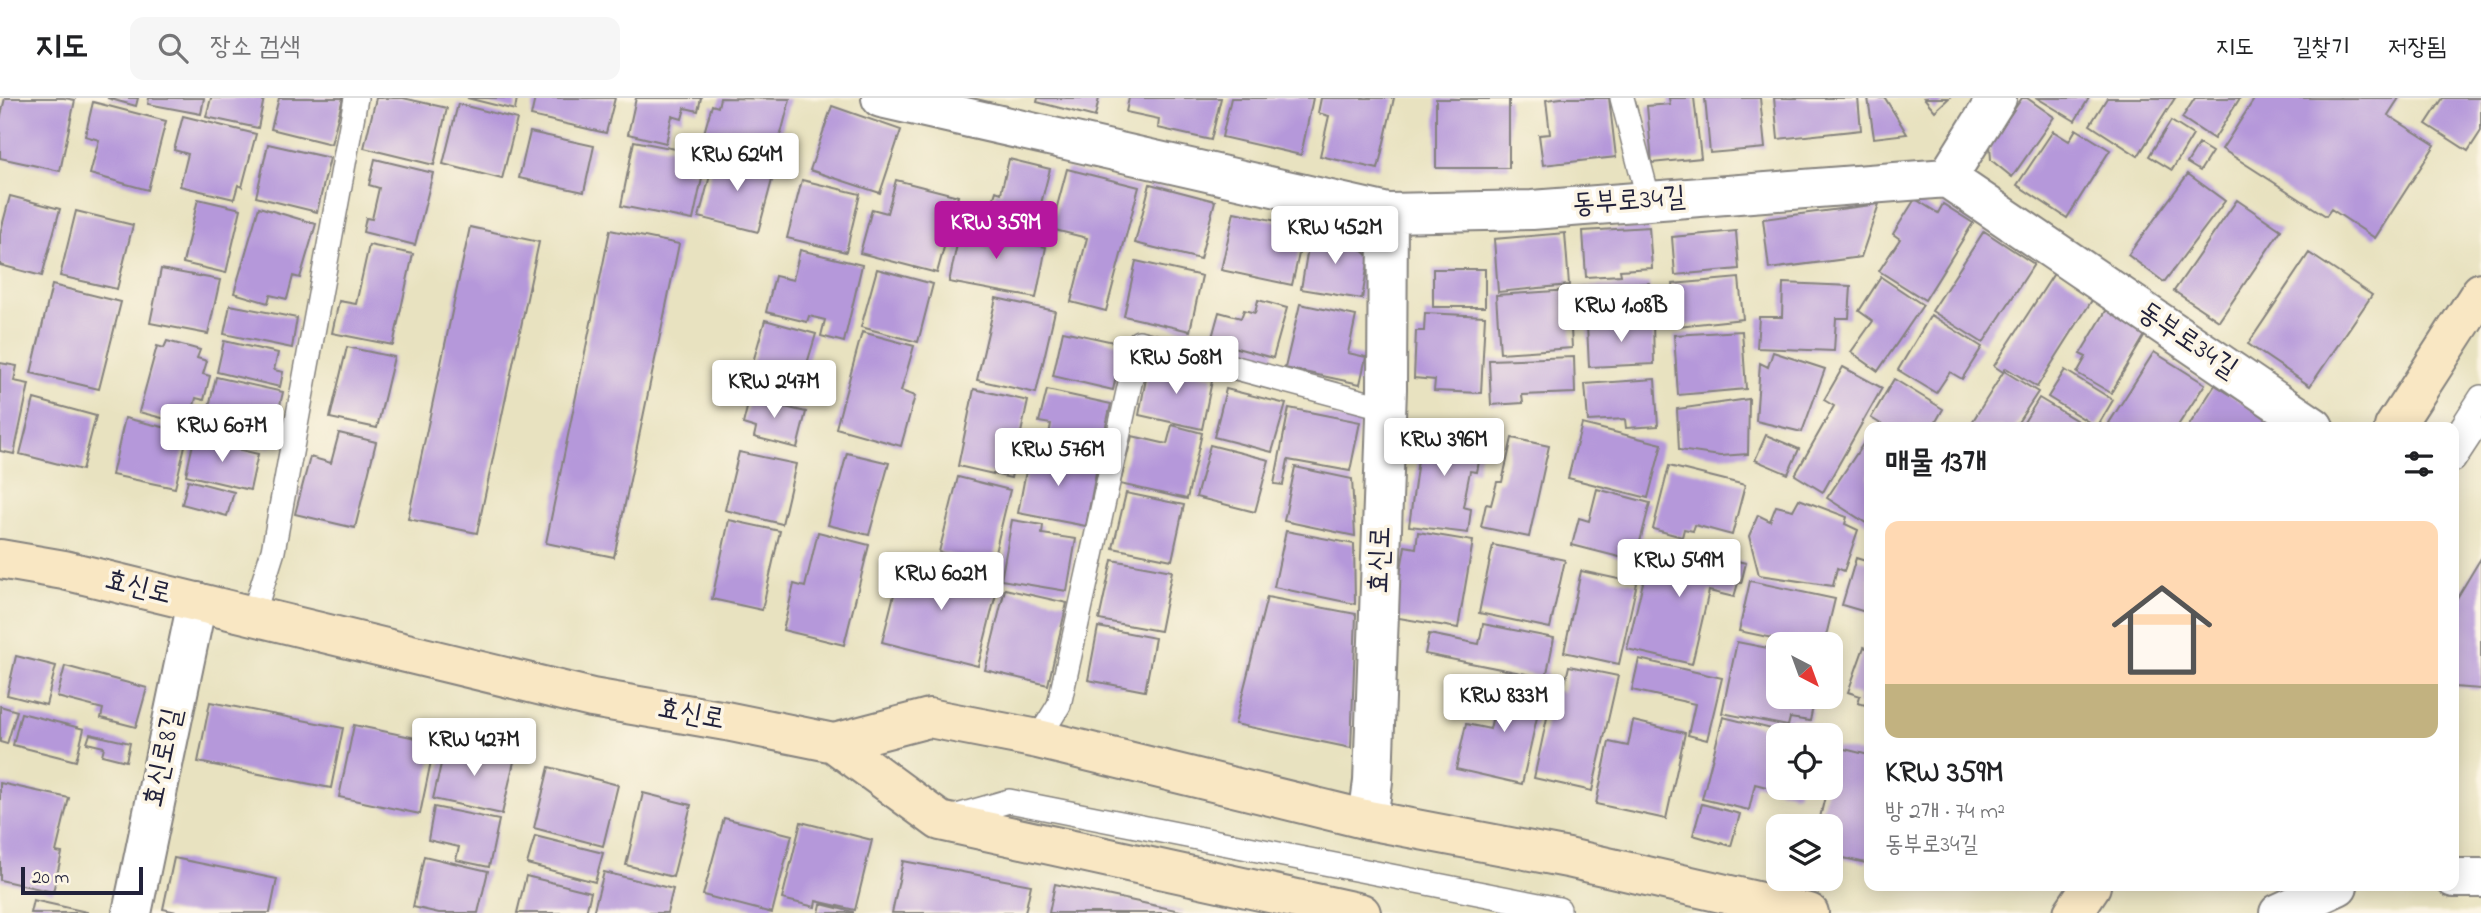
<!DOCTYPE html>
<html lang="ko">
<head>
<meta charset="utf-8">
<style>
	body { margin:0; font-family:"Indie Flower","Poor Story",sans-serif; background:#f6f6f6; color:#202124; height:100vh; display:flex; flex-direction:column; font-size:26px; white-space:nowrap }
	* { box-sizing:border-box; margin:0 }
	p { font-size:23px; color:#757577 }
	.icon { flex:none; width:38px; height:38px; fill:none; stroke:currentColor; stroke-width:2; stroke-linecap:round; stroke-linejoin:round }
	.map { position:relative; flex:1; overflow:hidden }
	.drawer { position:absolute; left:1864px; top:324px; width:595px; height:469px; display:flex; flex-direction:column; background:#fff; border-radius:14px; box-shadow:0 4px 18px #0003 }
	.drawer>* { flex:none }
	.needle { width:46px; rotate:139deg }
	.tools { position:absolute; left:1766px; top:534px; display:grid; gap:14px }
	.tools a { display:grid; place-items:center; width:77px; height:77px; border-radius:14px; background:#fff; box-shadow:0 4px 18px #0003; font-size:35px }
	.scale { position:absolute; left:21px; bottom:18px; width:122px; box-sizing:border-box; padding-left:7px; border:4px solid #22223b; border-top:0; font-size:19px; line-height:24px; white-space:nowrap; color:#22223b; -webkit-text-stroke:5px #fcf5e5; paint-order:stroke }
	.price { position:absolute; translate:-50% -60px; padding:0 16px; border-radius:7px; background:#fff; color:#222; font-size:23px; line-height:46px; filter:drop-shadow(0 2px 4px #0008) }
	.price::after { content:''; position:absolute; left:50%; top:42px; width:21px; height:16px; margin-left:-10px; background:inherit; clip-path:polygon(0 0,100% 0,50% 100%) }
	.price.selected { background:#b5179e; color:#fff }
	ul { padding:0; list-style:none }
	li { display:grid; align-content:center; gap:14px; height:371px; padding:0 21px }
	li+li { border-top:2px solid #e0e0e0 }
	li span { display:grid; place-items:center; height:217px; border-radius:14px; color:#555 }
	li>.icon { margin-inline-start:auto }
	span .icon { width:126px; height:126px; fill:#fffc; stroke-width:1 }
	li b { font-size:30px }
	h2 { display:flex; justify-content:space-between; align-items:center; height:84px; padding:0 21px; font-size:30px }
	header { display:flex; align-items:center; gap:42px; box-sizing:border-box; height:98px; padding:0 35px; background:#fff; border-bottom:2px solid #e0e0e0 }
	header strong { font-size:33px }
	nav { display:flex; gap:38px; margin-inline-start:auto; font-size:24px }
	.search { width:490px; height:63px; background:#f6f6f6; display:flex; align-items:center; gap:18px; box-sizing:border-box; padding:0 24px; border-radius:14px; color:#757577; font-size:26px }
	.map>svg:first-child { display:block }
	.building { fill:#b598da }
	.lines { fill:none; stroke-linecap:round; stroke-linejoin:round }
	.lane-casing { stroke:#85827e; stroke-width:26 }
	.street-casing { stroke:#85827e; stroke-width:42 }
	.secondary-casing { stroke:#85827e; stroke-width:42 }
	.lane { stroke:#fff; stroke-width:23 }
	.street { stroke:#fff; stroke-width:38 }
	.secondary { stroke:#f9e7c3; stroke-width:38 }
	.labels { text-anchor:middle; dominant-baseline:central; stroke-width:7; stroke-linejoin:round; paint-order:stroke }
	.street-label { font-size:28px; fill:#22223b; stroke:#fcf5e5 }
</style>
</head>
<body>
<header>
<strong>지도</strong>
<div class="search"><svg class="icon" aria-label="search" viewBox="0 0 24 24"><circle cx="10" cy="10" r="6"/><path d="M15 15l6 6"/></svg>장소 검색</div>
<nav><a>지도</a><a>길찾기</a><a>저장됨</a></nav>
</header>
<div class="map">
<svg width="2481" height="815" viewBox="0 0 2481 815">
	<rect width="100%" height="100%" fill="#fcf5e5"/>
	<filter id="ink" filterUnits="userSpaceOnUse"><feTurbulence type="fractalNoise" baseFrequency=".0143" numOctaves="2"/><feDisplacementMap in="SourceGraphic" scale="14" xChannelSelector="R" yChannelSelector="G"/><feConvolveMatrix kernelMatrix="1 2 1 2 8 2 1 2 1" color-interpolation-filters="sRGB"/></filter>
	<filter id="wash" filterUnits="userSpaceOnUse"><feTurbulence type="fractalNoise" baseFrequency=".00686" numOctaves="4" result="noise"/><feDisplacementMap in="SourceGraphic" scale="28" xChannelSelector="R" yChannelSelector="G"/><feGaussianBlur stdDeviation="1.57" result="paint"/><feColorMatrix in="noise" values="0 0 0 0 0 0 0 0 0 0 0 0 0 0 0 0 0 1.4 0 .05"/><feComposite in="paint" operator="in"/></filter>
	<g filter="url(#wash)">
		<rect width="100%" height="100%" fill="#e8e2c0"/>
		<g id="blocks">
			<path class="building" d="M5,0H64L75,2L60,73L0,60V21Z
				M107,0H138L136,8Z
				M149,0H204L201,16L148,6Z
				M211,0H264L258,30L206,19Z
				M279,0H343L331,46L271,31Z
				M376,0H403L447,10L434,67L364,50Z
				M467,0H517L515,12Z
				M535,0H615L606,35L531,18Z
				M636,0H701L698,13L685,10L682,21L672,18L666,45L628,36Z
				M720,0L790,1L773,67L700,49L712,7L718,9Z
				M1038,0H1099L1095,19L1037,4Z
				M1129,0H1221L1211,42L1158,30L1159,21L1126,14Z
				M1231,0H1313L1301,57L1222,39Z
				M1321,0H1394L1378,71L1320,58L1329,18L1318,15Z
				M1561,0H1609L1616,59L1543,67L1539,37L1550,36L1546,2Z
				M1669,0H1694L1701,60L1652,65L1647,8L1670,6Z
				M1705,0H1760L1765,50L1710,55Z
				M1774,0H1858L1861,32L1778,41Z
				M1868,0H1885L1907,36L1874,40Z
				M1924,0H1949L1935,13Z
				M2022,0H2027L2054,19L2012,79L1991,62L1990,46Z
				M2037,0H2089L2075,23Z
				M2107,0H2175L2138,58L2090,27Z
				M2195,0H2240L2214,41L2182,20Z
				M2255,0H2399L2388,17L2435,47L2375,140L2331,111L2326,118L2222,51Z
				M2443,0H2481V33L2468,53L2426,26Z
				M1436,1H1509V70H1436Z
				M93,4L166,23L148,92L90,76L99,42L85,38Z
				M458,6L517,21L502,81L443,66Z
				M832,8L901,32L880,95L810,72Z
				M183,18L256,36L242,89L238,87L234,101L180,88L188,56L174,52Z
				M2171,23L2193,37L2172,72L2149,58Z
				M2076,31L2110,52L2067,120L2017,87L2053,33L2069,43Z
				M530,34L594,48L584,94L519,80Z
				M634,43L681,52L677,71L703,76L693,122L621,108Z
				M268,46L330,60L317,114L256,99Z
				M2199,46L2212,54L2200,73L2187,65Z
				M716,55L775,71L758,134L699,119Z
				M375,61L433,75L415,147L363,134L366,120L372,121L379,90L369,87Z
				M1009,61L1050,71L1038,117L1033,116L1030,129L988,119L996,93L1001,95Z
				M1067,71L1139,89L1106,213L1071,204L1087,140L1051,131Z
				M2188,76L2225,103L2164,184L2128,157Z
				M802,82L860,96L846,154L787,140Z
				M896,82L958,98L937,175L860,155L872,111L887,115Z
				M1150,86L1215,103L1200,161L1135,145Z
				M10,98L60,111L42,178L0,167V136Z
				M198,101L241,111L226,175L183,165Z
				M1915,101L1938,115L1943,106L1973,125L1925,202L1879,173L1900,141L1893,136Z
				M2237,102L2281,132L2219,223L2174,193Z
				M1879,106L1861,159L1769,171L1763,121Z
				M259,109L316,126L300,180L293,178L287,201L270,197L268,205L234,195Z
				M76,113L133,127L117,191L60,178Z
				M1234,114L1305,129L1292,187L1221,172Z
				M963,118L993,123L990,138L1046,149L1036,200L949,184Z
				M470,129L539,144L477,435L408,421Z
				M1649,129L1652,170L1620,172L1621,177L1586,179L1583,133Z
				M610,132L679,146L614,459L546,445Z
				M1311,132L1347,139L1369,158L1362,201L1301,191Z
				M1736,133L1739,171L1675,177L1672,139Z
				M1984,133L2034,166L1983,245L1932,213Z
				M1565,135L1569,187L1498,194L1494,141Z
				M369,147L413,156L393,247L332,235L339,203L356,206Z
				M800,152L862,167L844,244L821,238L825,222L809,218L807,224L766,214L775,178L793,182Z
				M2309,155L2372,197L2310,288L2248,246Z
				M1136,163L1202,178L1190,233L1124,218Z
				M161,171L220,182L208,236L150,225Z
				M877,171L933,186L918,244L861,229Z
				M1433,171H1485V209H1433Z
				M2055,174L2094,199L2037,289L2006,270L2003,274L1994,268Z
				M1881,179L1923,207L1878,273L1851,254L1873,223L1859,213Z
				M1739,180L1743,221L1678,228L1673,186Z
				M1649,185L1650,215L1582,218L1580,189Z
				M1783,185L1851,188L1849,220H1836L1834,253L1757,250L1759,219H1782Z
				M52,187L121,204L99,291L31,275Z
				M1569,192L1572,250L1500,255L1496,197Z
				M996,200L1055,213L1036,295L977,282Z
				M1258,202L1287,210L1273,260L1211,243L1219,214L1241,220L1244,212L1255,215Z
				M1300,206L1356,218L1348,255L1366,259L1360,286L1285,270Z
				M230,207L297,220L292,250L224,236Z
				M2109,208L2148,232L2111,295L2077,275L2086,259L2080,256Z
				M1425,215L1485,218L1481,295L1434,293L1435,282L1414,280L1416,233H1424Z
				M1931,217L1982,249L1962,281L1950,274L1936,295L1898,272Z
				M765,222L816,236L799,292L749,278Z
				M1653,223L1654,266L1589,269L1587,227Z
				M1063,233L1123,246L1113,292L1053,278Z
				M1742,233L1746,291L1678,297L1674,237Z
				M862,234L914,248L901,293L915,298L901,348L836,330Z
				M167,243L200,252L197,260L207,263L203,276L210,278L204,302L196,300L189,327L139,314L157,248L164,250Z
				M224,243L278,255L274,272L283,274L280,289L217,274Z
				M347,249L394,259L377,330L330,320Z
				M1773,254L1825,271L1802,334L1756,323L1760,265L1768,269Z
				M2154,254L2205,286L2177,329H2115L2109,325Z
				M1574,259L1575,295L1522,297L1523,305L1491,307L1489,262Z
				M0,265L17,268L14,283L29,286L14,356L0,353Z
				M1149,265L1213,278L1202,331L1139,317Z
				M1843,269L1882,290L1823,394L1795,377L1834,308L1824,302Z
				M2065,272L2113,302L2097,329L2048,299Z
				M2004,273L2038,294L2015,329H1969Z
				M216,279L283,294L270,350L258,346L256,351L207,339L208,335L203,334Z
				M1655,281L1658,328L1626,330L1625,321L1588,323L1585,286Z
				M1894,281L1943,311L1933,329H1886L1871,320Z
				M2215,287L2282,329H2188Z
				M752,290L774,295L772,306L806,314L797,350L754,339L756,330L743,326Z
				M974,291L1028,303L1011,380L958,368Z
				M1226,291L1286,306L1272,354L1214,339Z
				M1047,292L1111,306L1100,354L1048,342L1051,326L1039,324Z
				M2039,300L2084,327L2083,329H2021Z
				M34,301L96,318L82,372L20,356Z
				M1749,301L1748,356L1720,358L1679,352L1677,311Z
				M1289,310L1360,324L1350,373L1288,362L1283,387L1274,386Z
				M125,320L188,335L175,390L112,377Z
				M1423,325L1484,337L1477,374L1470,373L1463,409L1471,411L1468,435L1409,428Z
				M1582,326L1662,346L1648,400L1568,380Z
				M1172,327L1202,335L1187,401L1120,386L1132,338L1167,346Z
				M339,335L376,344L355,430L295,416L310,359L331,365Z
				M1766,337L1799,351L1788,376L1755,362Z
				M1869,337V420L1866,425L1827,400Z
				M1512,340L1549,348L1529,439L1481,429L1486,406L1491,407L1497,384H1502Z
				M194,341L258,356L250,392L186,377Z
				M1210,347L1269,362L1255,414L1196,399Z
				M1030,352L1098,364L1086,428L1018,415Z
				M739,354L796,366L782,426L725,412Z
				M847,355L889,365L869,437L828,427Z
				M1669,368L1745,387L1732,437L1695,427L1693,433L1684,431L1682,439L1653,431Z
				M1295,369L1352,381L1355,438L1284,423Z
				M958,379L1010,392L992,467L939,454Z
				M188,382L234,394L227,418L182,406Z
				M1597,391L1650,405L1635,463L1572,447L1579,420L1589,423Z
				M1126,395L1184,407L1172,462L1113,450Z
				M1799,401L1847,419L1845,426L1858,432L1844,473L1837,470L1833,488L1759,477L1749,438L1758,417L1770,423L1776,408L1793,412Z
				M729,422L780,433L762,512L712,501Z
				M1012,422L1043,427L1042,436L1076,441L1067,493L1001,482Z
				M1286,433L1354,446L1355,506L1274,489Z
				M818,434L869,447L844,547L783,532L794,486L805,489Z
				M1418,434L1473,443L1458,530L1393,519L1405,448L1416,450Z
				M1653,443L1746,465L1741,485H1738L1734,499L1709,493L1692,566L1627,551Z
				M1493,447L1565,462L1550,530L1479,515Z
				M1856,460L1869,464V515L1842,507Z
				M2481,460V591L2454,589V505Z
				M903,461L999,484L978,568L882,544Z
				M1112,462L1172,473L1160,533L1099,522Z
				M1581,473L1637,485L1619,566L1564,554Z
				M1750,483L1835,501L1824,546H1801L1739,533Z
				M1005,491L1067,505L1048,587L985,572Z
				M1267,499L1356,516L1351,650L1235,626Z
				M1483,526L1554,540L1546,580L1425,556L1429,536L1479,546Z
				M1098,529L1155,540L1145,593L1088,582Z
				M1737,544L1778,552V598H1815L1810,623L1790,620L1788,628L1722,615Z
				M1864,549L1869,551V608L1858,605L1860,598L1848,594Z
				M16,558L56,568L46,607L7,597Z
				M1639,561L1722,580L1707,642L1688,637L1695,606L1632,592Z
				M65,568L147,590L136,629L101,620L103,611L57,599Z
				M1569,568L1618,578L1592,693L1534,680L1553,592L1563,594Z
				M1502,578L1544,588L1522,686L1456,671L1466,626L1490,631Z
				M210,604L343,630L331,690L198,664Z
				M0,608L17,613L7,646L0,644Z
				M21,615L84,631L76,663L13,647Z
				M1723,619L1792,636L1778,637V690H1799L1797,697L1755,686L1749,712L1702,701Z
				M1633,623L1685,635L1666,721L1596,706L1609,644L1628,648Z
				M354,627L435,644L420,716L339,699Z
				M90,636L130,645L126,663L102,657L104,649L87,645Z
				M446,644L515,659L502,716L433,701Z
				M1836,649L1869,657V756L1866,765L1830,757V728H1818L1827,690H1830V675Z
				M549,669L618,687L603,748L534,730Z
				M0,685L69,700L56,754L62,755L53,794L0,782Z
				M643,695L691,707L673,779L626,767Z
				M1702,706L1740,716L1731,748L1693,737Z
				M434,709L499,722L489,769L456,762L459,749L428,742Z
				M724,720L792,737L772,815L703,797Z
				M801,724L872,742L855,812L816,803L815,809L782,801Z
				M535,738L603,755L595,784L527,766Z
				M424,758L488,773L478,815H439L413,809Z
				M174,760L277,781L270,815H181L163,811Z
				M903,763L1031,787L1025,815H892Z
				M604,774L673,791L667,815H593Z
				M526,778L591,794L586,815H517Z
				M1055,786L1185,814V815H1049Z
				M33,802L87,814V815H30Z
				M821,806L853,814V815H819Z"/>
		</g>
	</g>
	<g filter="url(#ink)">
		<use href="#blocks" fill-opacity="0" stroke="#85827e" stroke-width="2"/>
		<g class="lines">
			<defs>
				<path id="lane" d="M1622,0L1649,103
					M2454,341L2481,299
					M2454,362L2475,330
					M253,517L273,453L356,0
					M1038,641L1059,607L1139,244L1386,310
					M950,720L1009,703L1559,811"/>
				<path id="street" d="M881,0L1388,115L1532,112L1947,80L2314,329
					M1947,80L1997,0
					M1368,722L1373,683L1387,291L1388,115
					M2454,780H2481
					M132,815L197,504
					M2279,815L2338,788"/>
				<path id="secondary" d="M2394,329L2481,194
					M0,461L64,472L592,600L726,623L834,645L940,723L1361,815
					M834,645L929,620L1038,641L1368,722L1568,760L1809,815
					M2073,815L2091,788"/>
			</defs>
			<use href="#lane" class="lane-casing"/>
			<use href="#street" class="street-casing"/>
			<use href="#secondary" class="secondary-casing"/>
			<use href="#lane" class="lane"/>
			<use href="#street" class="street"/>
			<use href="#secondary" class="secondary"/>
		</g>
	</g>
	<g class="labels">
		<g class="street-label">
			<text transform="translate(1629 104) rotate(-4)">동부로34길</text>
			<text transform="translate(2187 243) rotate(34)">동부로34길</text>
			<text transform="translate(1381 462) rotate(-88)">효신로</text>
			<text transform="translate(138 490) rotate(14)">효신로</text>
			<text transform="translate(691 617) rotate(11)">효신로</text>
			<text transform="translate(164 660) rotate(-78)">효신로8길</text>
		</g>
	</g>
</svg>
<div class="tools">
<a><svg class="needle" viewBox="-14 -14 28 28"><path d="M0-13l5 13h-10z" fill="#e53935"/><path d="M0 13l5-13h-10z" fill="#757577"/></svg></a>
<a><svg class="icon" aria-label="locate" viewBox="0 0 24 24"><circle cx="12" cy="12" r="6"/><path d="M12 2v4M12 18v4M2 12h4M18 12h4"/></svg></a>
<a><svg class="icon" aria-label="layers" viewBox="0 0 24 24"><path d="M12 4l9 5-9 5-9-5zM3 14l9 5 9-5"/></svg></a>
</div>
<div class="scale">20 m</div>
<b class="price" style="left:737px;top:95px">KRW 624M</b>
<b class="price selected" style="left:996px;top:163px">KRW 359M</b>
<b class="price" style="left:1335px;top:168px">KRW 452M</b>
<b class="price" style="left:1621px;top:246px">KRW 1.08B</b>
<b class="price" style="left:1176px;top:298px">KRW 508M</b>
<b class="price" style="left:774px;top:322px">KRW 247M</b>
<b class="price" style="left:222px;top:366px">KRW 607M</b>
<b class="price" style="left:1444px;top:380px">KRW 396M</b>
<b class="price" style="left:1058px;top:390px">KRW 576M</b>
<b class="price" style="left:1679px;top:501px">KRW 549M</b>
<b class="price" style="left:941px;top:514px">KRW 602M</b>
<b class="price" style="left:1504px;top:636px">KRW 833M</b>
<b class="price" style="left:474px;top:680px">KRW 427M</b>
<section class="drawer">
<h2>매물 13개<svg class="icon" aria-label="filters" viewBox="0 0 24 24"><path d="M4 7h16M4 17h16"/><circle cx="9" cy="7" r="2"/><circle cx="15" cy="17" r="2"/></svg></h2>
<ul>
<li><span style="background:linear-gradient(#ffd9b3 75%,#c2b280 0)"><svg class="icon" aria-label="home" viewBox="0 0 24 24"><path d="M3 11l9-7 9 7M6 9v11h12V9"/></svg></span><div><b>KRW 359M</b><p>방 2개 · 74 m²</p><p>동부로34길</p></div></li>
</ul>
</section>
</div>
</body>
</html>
